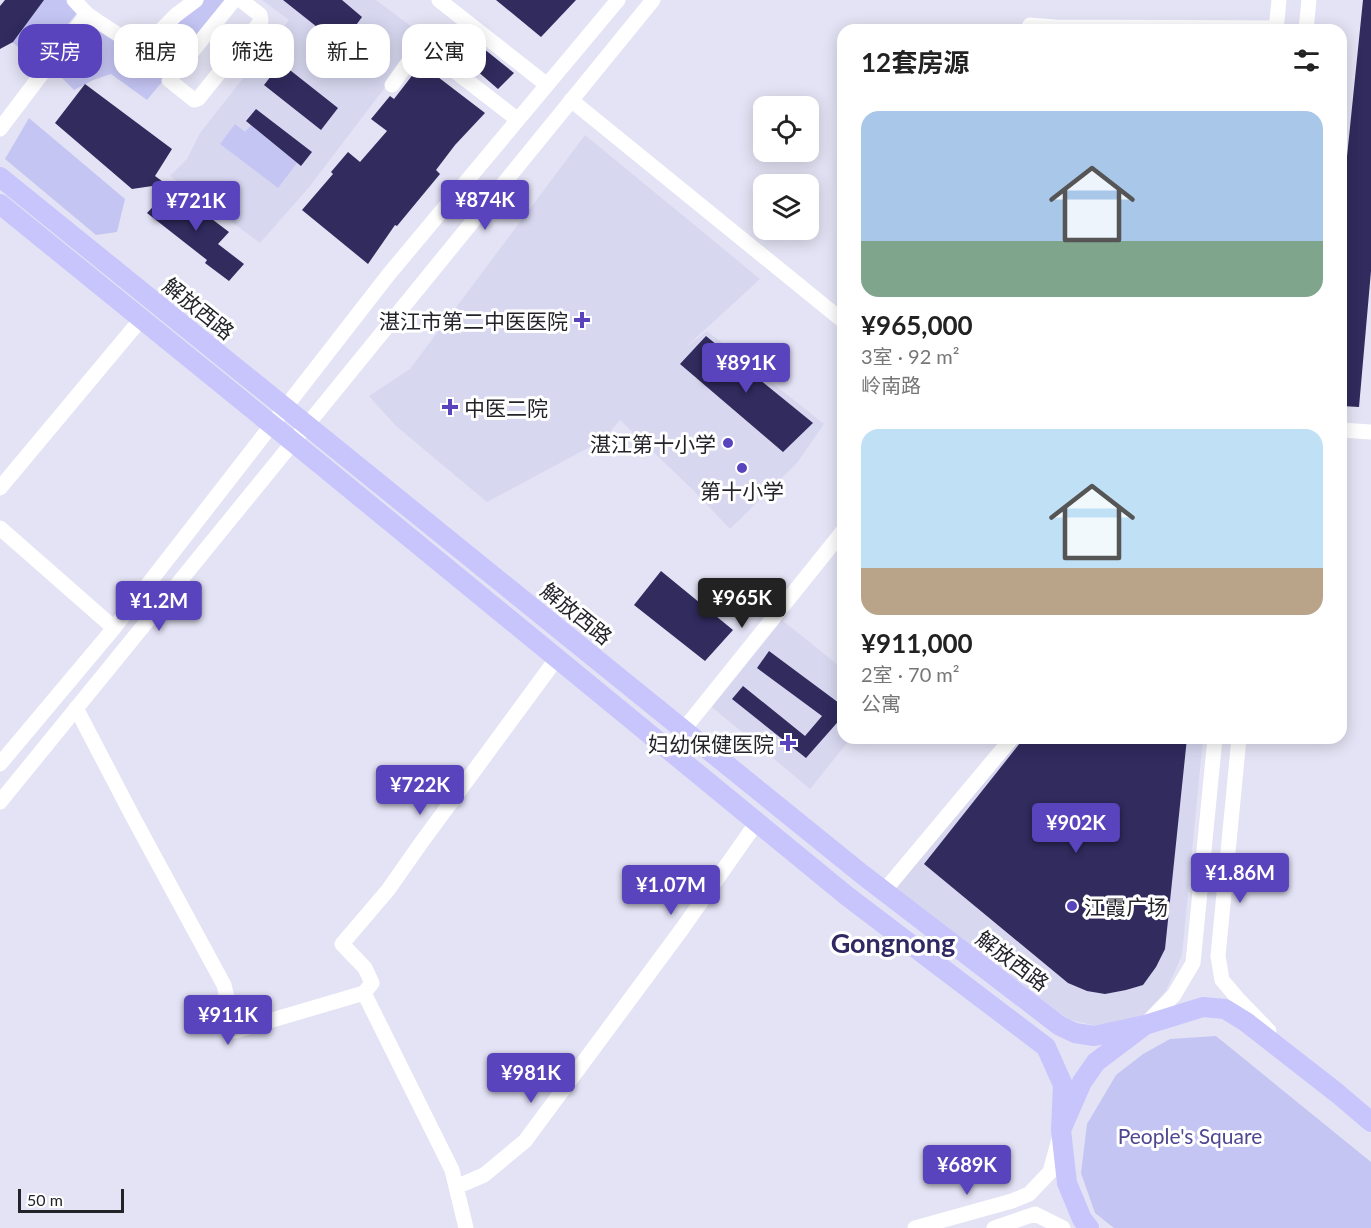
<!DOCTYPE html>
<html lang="zh">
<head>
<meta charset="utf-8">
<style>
	body { margin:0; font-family:Lato,"Noto Sans SC",sans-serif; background:#f2f2f2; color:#222; height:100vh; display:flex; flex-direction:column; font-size:22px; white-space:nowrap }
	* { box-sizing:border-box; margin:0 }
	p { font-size:20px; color:#767676 }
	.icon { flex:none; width:33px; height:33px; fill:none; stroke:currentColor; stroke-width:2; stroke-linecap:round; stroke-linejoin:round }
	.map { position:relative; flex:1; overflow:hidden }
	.sheet { position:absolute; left:837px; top:24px; width:510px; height:720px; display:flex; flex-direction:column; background:#fff; border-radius:18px; box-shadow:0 3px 15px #0003 }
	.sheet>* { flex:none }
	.hud { position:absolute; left:18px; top:24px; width:570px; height:54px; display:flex; gap:12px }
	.fabs { position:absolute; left:753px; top:96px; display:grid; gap:12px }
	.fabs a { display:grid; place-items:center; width:66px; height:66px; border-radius:12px; background:#fff; box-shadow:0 3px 15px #0003; font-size:30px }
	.scale { position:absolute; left:18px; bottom:15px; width:106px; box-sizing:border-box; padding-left:6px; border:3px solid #23232a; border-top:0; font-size:16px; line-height:21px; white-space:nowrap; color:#23232a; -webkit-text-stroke:4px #fff; paint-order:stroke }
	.price { position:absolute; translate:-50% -51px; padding:0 14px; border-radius:6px; background:#5944bd; color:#fff; font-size:20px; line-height:39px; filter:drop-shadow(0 2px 3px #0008) }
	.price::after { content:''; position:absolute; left:50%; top:36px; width:18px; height:14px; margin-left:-9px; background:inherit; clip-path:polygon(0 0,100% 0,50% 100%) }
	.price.on { background:#222; color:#fff }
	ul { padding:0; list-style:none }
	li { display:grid; align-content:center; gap:12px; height:318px; padding:0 24px }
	li span { display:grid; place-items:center; height:186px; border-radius:18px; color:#555 }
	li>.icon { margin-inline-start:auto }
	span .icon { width:108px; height:108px; fill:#fffc; stroke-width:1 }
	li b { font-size:26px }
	h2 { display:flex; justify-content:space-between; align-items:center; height:72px; padding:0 24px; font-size:26px }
	.tag { padding:0 21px; border-radius:18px; background:#fff; box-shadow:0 3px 15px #0003; font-size:21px; line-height:54px }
	.tag.on { background:#5944bd; color:#fff }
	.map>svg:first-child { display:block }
	.built { fill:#d7d7f0 }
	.green { fill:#c5c5f4 }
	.building { fill:#312b5e }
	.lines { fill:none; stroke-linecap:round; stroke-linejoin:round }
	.minor { stroke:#fff; stroke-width:15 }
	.major { stroke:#c8c4fc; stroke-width:20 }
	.poi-dot { fill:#5944bd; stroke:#fff; stroke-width:2 }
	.labels { text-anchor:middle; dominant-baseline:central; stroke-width:6; stroke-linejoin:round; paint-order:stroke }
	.street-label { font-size:21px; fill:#23232a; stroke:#fff }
	.poi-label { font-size:21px; fill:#23232a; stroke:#fff; text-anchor:end }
	.park-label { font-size:21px; fill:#4f4791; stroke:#fff }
	.district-label { font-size:27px; font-weight:bold; fill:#302862; stroke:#fff }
</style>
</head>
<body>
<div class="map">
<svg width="1371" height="1228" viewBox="0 0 1371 1228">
	<rect width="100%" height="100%" fill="#e3e3f5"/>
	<path class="built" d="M262,0H376L424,36L310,186L260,243L170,176L187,159L200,133L289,20Z
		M585,135L760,279L685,348L707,331L824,424L797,463L730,529L693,490L620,420L603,440L487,502L396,426L369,396L410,369Z
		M782,620L843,669V738H851L810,789L712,707Z
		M1018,738H1203L1182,955L1166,991L1141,1018L1096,1026L1068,1019L896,889Z"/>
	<path class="green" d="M43,0H67L78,12L36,62L11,41Z
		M204,0H224L227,3L147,100L111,74L93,80L74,90L56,72L97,29L120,41L140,49C164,39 184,17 204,0Z
		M29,118L125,199L117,232L96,235L5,159Z
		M235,124L245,132L251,125L297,163L278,188L220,144Z
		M1216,1036L1371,1162V1228H1114L1095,1213L1081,1173L1087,1124L1116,1075L1143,1054L1170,1039Z"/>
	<path class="building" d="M5,0H44L13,42L0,49V6Z
		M283,0H342L362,17L341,46Z
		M496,0H576L541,37Z
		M1363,0H1371V271L1359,407L1341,406V215Z
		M453,24L514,73L498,89L439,38Z
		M281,63L338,108L321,130L264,85Z
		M421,64L485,113L455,145L436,170L440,174L397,226L395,225L368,264L302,210L333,174L331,172L348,152L360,162L387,131L371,119L390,96L394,99Z
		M85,84L172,149L155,176L166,184L132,189L55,123Z
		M256,109L312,152L301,166L246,121Z
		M171,188L229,232L218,244L244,264L229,281L205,263L207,260L147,213Z
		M706,336L813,423L783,452L680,364Z
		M661,571L733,630L705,661L634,605Z
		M769,651L843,706V716L806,758L732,699L743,686L805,736L822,716L757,668Z
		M1024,738H1187L1165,949L1156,967L1143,985L1126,990L1105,994L1087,991L1068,983L924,864Z"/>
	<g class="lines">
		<path class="minor" d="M74,0L87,14L97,21L122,37L143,41L158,33L176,15L196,0
			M234,0L169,80L194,100L198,99L261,21L260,15L241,0
			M439,0L547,85
			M1027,30L1030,25L1055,27L1276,28
			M1276,30L1279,0
			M1306,30L1309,0
			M392,85L417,50L425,48L518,120
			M571,100L843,321
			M0,129L87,14
			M1341,430L1371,432
			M0,488L137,324
			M0,528L114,628
			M76,708L134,819L224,985L235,1031L364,993L452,1170L466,1228
			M1239,738L1218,956L1222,980L1239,1000L1269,1031
			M668,749L843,531
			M0,764L114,628L389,274L618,0
			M0,802L653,0
			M884,891L1012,738
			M364,993L372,983L365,968L342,944L388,890L421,843L557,658
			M1146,1024L1174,995L1193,963L1215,738
			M456,1187L484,1175L525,1141L682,929L757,822
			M915,1228L1012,1201L1029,1194L1050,1172L1059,1139
			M994,1228L1035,1214L1063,1228"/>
		<path class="major" d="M0,177L863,875L1060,1026L1075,1033L1094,1036L1145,1025
			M0,204L293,442L847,896L1046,1047L1063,1085L1061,1130
			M1089,1228L1082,1219L1067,1183L1061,1130L1082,1082L1096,1062L1145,1025L1203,1007L1225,1009L1246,1022L1337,1093L1371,1122"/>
	</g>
	<g class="poi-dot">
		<path d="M579 311h6v6h6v6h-6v6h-6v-6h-6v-6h6z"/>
		<path d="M447 398h6v6h6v6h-6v6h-6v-6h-6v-6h6z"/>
		<circle cx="728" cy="443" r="6"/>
		<circle cx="742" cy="468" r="6"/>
		<path d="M785 734h6v6h6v6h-6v6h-6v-6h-6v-6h6z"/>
		<circle cx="1072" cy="906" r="6"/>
	</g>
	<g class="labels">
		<g class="street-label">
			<text transform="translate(199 308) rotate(39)">解放西路</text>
			<text transform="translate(577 613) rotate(39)">解放西路</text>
			<text transform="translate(1013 960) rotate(37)">解放西路</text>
		</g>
		<g class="poi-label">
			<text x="568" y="320">湛江市第二中医医院</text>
			<text x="464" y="407" text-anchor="start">中医二院</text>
			<text x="716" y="443">湛江第十小学</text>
			<text x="742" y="490" text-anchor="middle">第十小学</text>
			<text x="774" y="743">妇幼保健医院</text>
			<text x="1084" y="906" text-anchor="start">江霞广场</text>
		</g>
		<g class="park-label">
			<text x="1190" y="1135">People's Square</text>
		</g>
		<g class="district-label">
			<text x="893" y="942">Gongnong</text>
		</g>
	</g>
</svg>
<div class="fabs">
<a><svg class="icon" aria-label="locate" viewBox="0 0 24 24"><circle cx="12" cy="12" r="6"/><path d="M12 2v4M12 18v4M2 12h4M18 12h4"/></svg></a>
<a><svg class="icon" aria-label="layers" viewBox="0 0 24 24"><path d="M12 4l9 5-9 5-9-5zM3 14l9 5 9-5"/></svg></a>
</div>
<div class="scale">50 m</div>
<b class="price" style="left:485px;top:231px">¥874K</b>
<b class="price" style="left:196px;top:232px">¥721K</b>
<b class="price" style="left:746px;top:394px">¥891K</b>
<b class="price on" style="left:742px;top:629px">¥965K</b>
<b class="price" style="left:159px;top:632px">¥1.2M</b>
<b class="price" style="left:420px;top:816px">¥722K</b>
<b class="price" style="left:1076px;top:854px">¥902K</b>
<b class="price" style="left:1240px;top:904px">¥1.86M</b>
<b class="price" style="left:671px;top:916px">¥1.07M</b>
<b class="price" style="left:228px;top:1046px">¥911K</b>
<b class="price" style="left:531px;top:1104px">¥981K</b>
<b class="price" style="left:967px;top:1196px">¥689K</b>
<div class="hud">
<a class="tag on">买房</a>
<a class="tag">租房</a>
<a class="tag">筛选</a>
<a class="tag">新上</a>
<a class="tag">公寓</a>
</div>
<section class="sheet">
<h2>12套房源<svg class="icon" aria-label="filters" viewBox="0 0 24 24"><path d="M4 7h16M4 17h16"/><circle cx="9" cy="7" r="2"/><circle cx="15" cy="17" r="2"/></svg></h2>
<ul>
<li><span style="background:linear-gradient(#a9c7e8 70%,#7fa58c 0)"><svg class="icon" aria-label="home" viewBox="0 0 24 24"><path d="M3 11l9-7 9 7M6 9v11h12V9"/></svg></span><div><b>¥965,000</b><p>3室 · 92 m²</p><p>岭南路</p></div></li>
<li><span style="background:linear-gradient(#bfe0f5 75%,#b9a48a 0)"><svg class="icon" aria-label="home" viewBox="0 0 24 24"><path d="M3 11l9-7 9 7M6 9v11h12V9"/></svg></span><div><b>¥911,000</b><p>2室 · 70 m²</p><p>公寓</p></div></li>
</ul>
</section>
</div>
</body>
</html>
